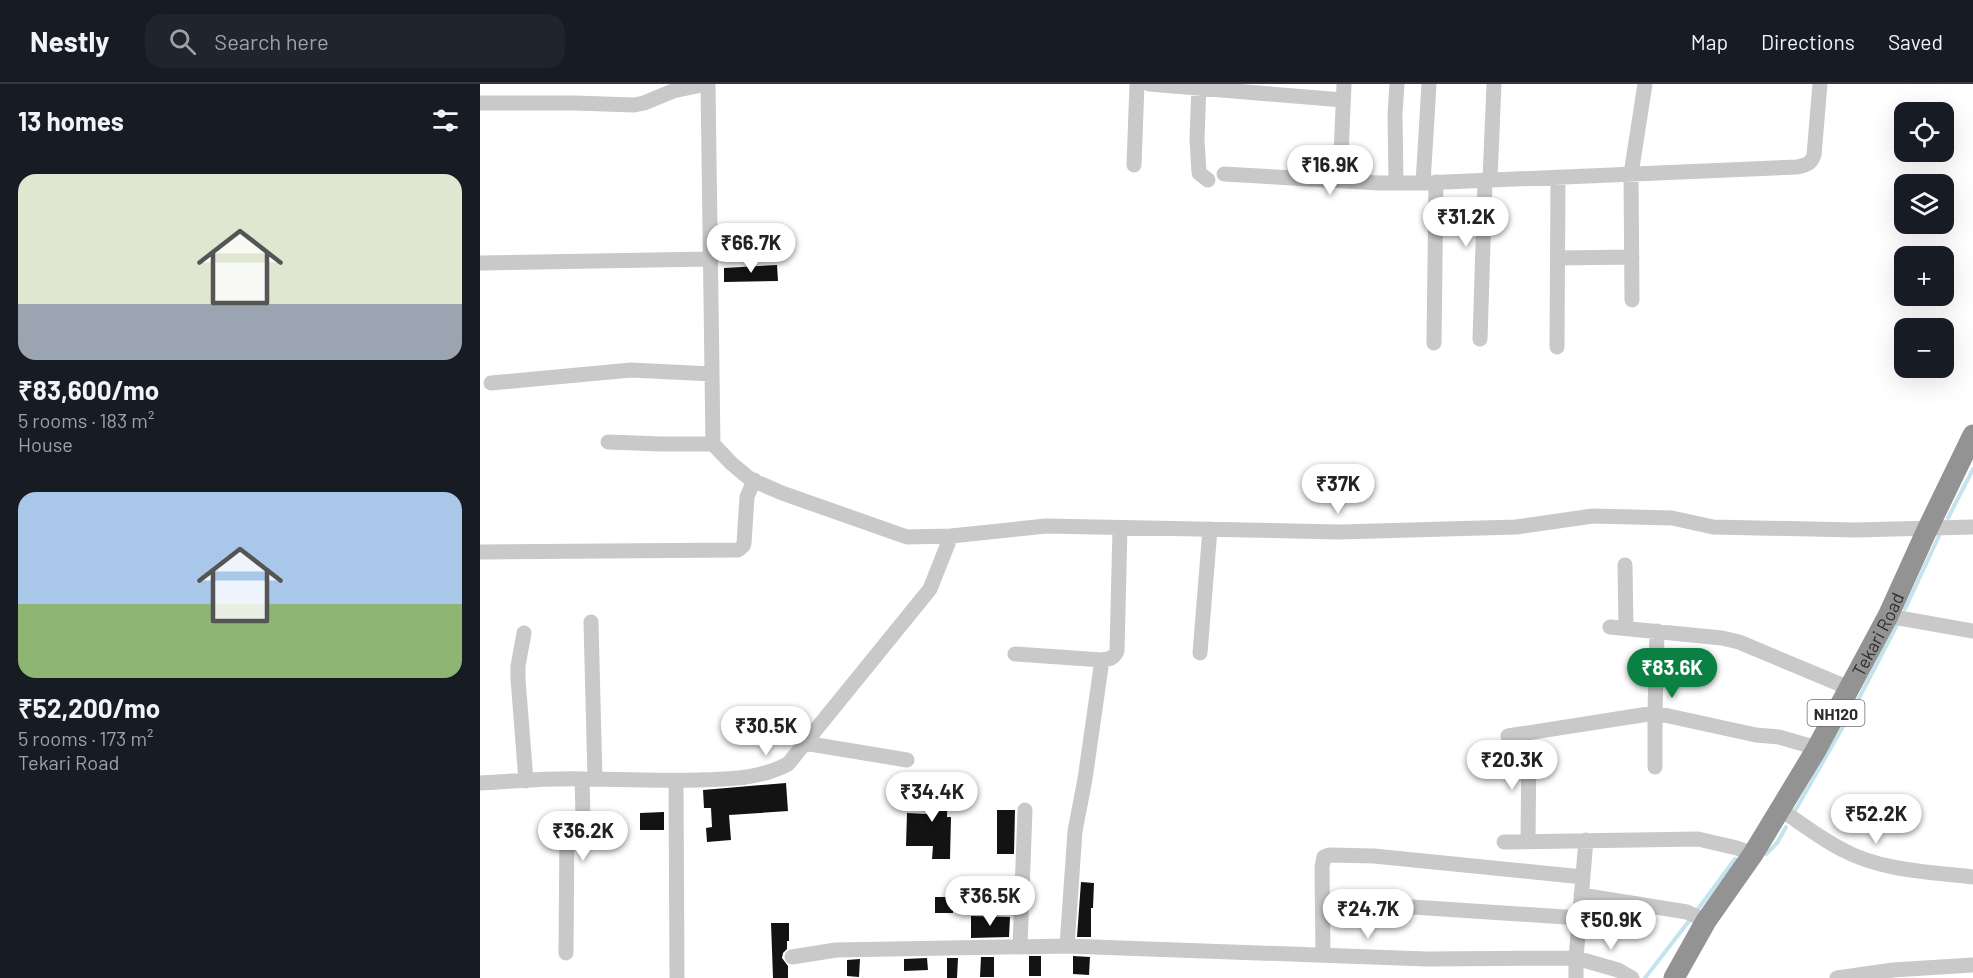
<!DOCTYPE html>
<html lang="en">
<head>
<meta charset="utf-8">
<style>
	body { margin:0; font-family:Barlow,sans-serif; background:#20242c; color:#f1f3f6; height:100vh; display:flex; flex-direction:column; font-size:22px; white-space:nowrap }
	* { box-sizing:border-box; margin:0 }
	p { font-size:20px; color:#9ea1a6 }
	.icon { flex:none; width:33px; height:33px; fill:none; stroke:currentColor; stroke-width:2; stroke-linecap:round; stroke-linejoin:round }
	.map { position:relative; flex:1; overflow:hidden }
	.side { display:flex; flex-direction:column; background:#171b24; width:480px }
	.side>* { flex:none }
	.controls { position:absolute; left:1414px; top:18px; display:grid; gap:12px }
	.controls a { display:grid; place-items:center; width:60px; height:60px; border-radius:12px; background:#171b24; box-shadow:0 6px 24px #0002; font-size:30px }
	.price { position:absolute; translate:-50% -51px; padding:0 14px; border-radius:21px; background:#fff; color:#222; font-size:20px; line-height:39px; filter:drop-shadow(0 2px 3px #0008) }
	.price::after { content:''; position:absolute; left:50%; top:36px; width:18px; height:14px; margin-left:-9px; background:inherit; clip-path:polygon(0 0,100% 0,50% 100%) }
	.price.on { background:#0b8043; color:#fff }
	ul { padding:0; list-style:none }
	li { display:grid; align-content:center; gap:12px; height:318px; padding:0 18px }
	li span { display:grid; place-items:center; height:186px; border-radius:18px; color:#555 }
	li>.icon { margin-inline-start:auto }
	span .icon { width:108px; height:108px; fill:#fffc; stroke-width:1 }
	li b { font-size:26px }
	h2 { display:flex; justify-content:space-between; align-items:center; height:72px; padding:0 18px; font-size:26px }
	header { display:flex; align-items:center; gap:36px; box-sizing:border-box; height:84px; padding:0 30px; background:#171b24; border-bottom:2px solid #363941 }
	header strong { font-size:28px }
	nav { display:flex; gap:33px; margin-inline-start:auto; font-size:21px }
	.search { width:420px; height:54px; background:#20242c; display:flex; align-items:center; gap:15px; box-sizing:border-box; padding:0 21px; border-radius:18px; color:#9ea1a6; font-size:22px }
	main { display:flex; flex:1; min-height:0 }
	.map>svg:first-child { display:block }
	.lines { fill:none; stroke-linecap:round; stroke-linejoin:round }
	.stream { stroke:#c3e3ed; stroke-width:4 }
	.building { fill:#131313 }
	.minor { stroke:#c9c9c9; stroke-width:15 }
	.highway { stroke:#939393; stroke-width:21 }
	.labels { text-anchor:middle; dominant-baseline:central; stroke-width:6; stroke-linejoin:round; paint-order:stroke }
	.shield { fill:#fff; stroke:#6b6b6b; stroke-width:1.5 }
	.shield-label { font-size:16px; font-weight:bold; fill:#2c2c2c }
	.street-label { font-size:18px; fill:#2c2c2c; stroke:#fff }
</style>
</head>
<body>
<header>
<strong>Nestly</strong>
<div class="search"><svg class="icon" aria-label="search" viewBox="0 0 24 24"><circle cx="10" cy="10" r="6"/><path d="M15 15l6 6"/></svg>Search here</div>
<nav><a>Map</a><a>Directions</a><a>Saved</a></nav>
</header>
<main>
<section class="side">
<h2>13 homes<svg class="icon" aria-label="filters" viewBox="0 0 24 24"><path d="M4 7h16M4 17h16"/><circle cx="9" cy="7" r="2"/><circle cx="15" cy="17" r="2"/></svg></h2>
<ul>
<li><span style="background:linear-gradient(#dfe7d0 70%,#9aa5b1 0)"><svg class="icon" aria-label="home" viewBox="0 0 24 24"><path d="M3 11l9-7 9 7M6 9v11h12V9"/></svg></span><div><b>₹83,600/mo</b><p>5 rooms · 183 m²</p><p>House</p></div></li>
<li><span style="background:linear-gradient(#a9c7e8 60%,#8fb573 0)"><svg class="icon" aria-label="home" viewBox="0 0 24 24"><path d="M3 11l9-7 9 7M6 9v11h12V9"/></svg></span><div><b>₹52,200/mo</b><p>5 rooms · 173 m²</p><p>Tekari Road</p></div></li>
</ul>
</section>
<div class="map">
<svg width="1493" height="894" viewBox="0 0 1493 894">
	<rect width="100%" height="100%" fill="#fff"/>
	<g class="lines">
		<path class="stream" d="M1468,434L1493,385
			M1425,525L1459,452
			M1316,725L1377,618L1417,541
			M1286,770L1297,759L1306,743
			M1218,825L1255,775
			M1165,894L1209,837"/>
	</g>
	<path class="building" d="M297,181L298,197L244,198V184Z
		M448,698L468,699L467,733H471L470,775H452L453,762H426L427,729L447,730Z
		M306,699L308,727L249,731L251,756L227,758L226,744L232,743L231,724H224L223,706Z
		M517,726H535L534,770H517Z
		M184,728V746H160V729Z
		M601,798L614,799L613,824H611V853H597Z
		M455,813H473V829H455Z
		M491,832L530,833L529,853L491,854Z
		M291,839H309V857H307V865L303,869L302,874L308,882V894H293Z
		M549,872H561V892H549Z
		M593,872L610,873L609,891L593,890Z
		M501,873H514V893H500Z
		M447,874L448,886L424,887V875Z
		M467,874H478L477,894H467Z
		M380,875L379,893L367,892V876Z"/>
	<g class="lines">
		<path class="minor" d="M669,0L863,16
			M719,0L717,55L719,89L728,96
			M0,19H95L154,21L164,19L193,7L227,0
			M654,81L657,0
			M744,90L900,99H943L1317,83C1326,81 1331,80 1334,71L1340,0
			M860,96L864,0
			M916,99L915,30L917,0
			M943,99L949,0
			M1078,174L1152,173
			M0,179L231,175
			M1152,216L1151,90L1165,0
			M1000,255L1005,98L1010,96L1014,0
			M954,259L956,98
			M1077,263L1078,93
			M11,299L151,286L232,290
			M128,358L181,360H233L228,0
			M233,360L251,379L270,395L302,409L427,453L471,452L566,442L860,448L1036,443L1113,432L1192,434L1233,443L1375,446L1493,443
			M0,468L258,466L263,462L264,459L267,413L274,396
			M1145,481L1146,544
			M1408,532L1493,547
			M111,538L115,695
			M1130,543L1242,554L1259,558L1369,604
			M44,549L38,582V595L46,697
			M720,569L730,445
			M535,570L622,576C630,575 634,574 637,567L640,444
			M1028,652L1175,629L1276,651L1299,653L1330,662L1336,666
			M324,659L427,676
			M1175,683V629L1177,547
			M196,697L197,894
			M0,699C35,697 70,694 105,695C143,695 181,697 219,696C251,695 279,695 308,680L450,505L471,452
			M1301,726C1321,739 1341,755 1363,766C1402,787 1450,788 1493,793
			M1048,757L1049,657
			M1024,758L1218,755L1257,764L1273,770
			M1101,811L1207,828L1226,837
			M902,821L1100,834
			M540,862L545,726
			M587,862L595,747L605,695L622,576
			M86,869L87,741L103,732L102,695
			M843,870L842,783L844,773L849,771L894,772L1103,793
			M312,873L356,866L587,862L946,875L1096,874L1138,886L1152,894
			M1096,894V874L1106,756
			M1357,894L1413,886L1493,881"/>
		<path class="highway" id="s1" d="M1194,894L1226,837L1273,770L1336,666L1408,532L1447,446L1493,351"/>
	</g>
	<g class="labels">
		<rect class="shield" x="1327.5" y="616" width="57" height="26" rx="4.5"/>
		<g class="shield-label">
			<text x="1356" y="629">NH120</text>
		</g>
		<g class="street-label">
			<text stroke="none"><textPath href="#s1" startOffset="400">Tekari Road</textPath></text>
		</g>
	</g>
</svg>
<div class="controls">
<a><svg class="icon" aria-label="locate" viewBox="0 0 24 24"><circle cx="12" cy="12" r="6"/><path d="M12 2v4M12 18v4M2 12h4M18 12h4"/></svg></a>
<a><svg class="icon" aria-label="layers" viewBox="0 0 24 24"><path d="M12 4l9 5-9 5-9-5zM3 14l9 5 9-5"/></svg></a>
<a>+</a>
<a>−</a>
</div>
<b class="price" style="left:850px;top:112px">₹16.9K</b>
<b class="price" style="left:986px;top:164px">₹31.2K</b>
<b class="price" style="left:271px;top:190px">₹66.7K</b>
<b class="price" style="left:858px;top:431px">₹37K</b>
<b class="price on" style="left:1192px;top:615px">₹83.6K</b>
<b class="price" style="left:286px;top:673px">₹30.5K</b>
<b class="price" style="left:1032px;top:707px">₹20.3K</b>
<b class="price" style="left:452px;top:739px">₹34.4K</b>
<b class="price" style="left:1396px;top:761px">₹52.2K</b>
<b class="price" style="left:103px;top:778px">₹36.2K</b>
<b class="price" style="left:510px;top:843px">₹36.5K</b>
<b class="price" style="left:888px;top:856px">₹24.7K</b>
<b class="price" style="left:1131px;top:867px">₹50.9K</b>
</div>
</main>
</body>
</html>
